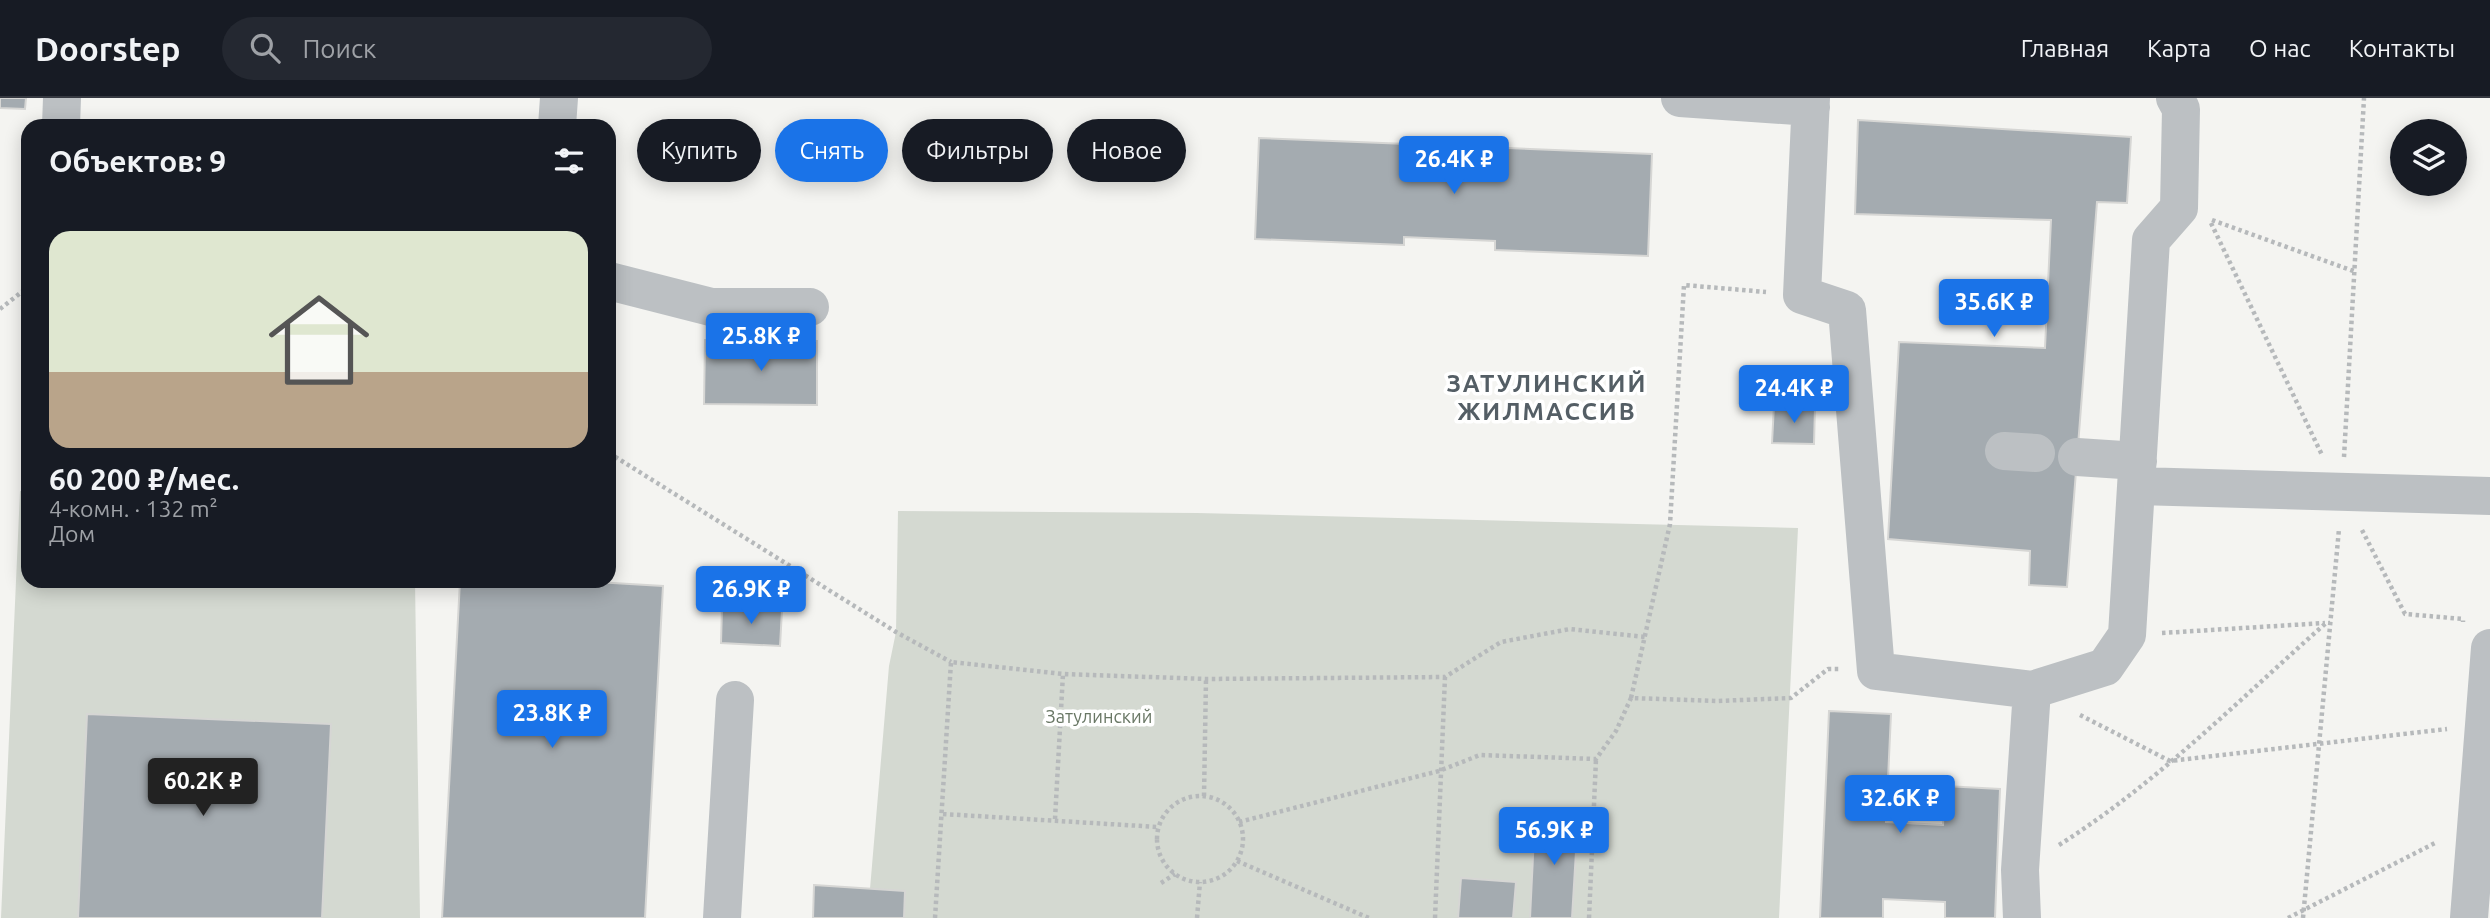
<!DOCTYPE html>
<html lang="ru">
<head>
<meta charset="utf-8">
<style>
	body { margin:0; font-family:Ubuntu,sans-serif; background:#242831; color:#f1f3f6; height:100vh; display:flex; flex-direction:column; font-size:26px; white-space:nowrap }
	* { box-sizing:border-box; margin:0 }
	p { font-size:23px; color:#9ea1a6 }
	.icon { flex:none; width:38px; height:38px; fill:none; stroke:currentColor; stroke-width:2; stroke-linecap:round; stroke-linejoin:round }
	.map { position:relative; flex:1; overflow:hidden }
	.details { position:absolute; left:21px; top:21px; width:595px; height:469px; display:flex; flex-direction:column; background:#171b24; border-radius:21px; box-shadow:0 4px 18px #0003 }
	.details>* { flex:none }
	.top-card { position:absolute; left:637px; top:21px; width:665px; height:63px; display:flex; gap:14px }
	.fabs { position:absolute; left:2390px; top:21px; display:grid; gap:14px }
	.fabs a { display:grid; place-items:center; width:77px; height:77px; border-radius:50%; background:#171b24; box-shadow:0 4px 18px #0003; font-size:35px }
	.price { position:absolute; translate:-50% -60px; padding:0 16px; border-radius:7px; background:#1a73e8; color:#fff; font-size:23px; line-height:46px; filter:drop-shadow(0 2px 4px #0008) }
	.price::after { content:''; position:absolute; left:50%; top:42px; width:21px; height:16px; margin-left:-10px; background:inherit; clip-path:polygon(0 0,100% 0,50% 100%) }
	.price.active { background:#222; color:#fff }
	ul { padding:0; list-style:none }
	li { display:grid; align-content:center; gap:14px; height:371px; padding:0 28px }
	li span { display:grid; place-items:center; height:217px; border-radius:21px; color:#555 }
	li>.icon { margin-inline-start:auto }
	span .icon { width:126px; height:126px; fill:#fffc; stroke-width:1 }
	li b { font-size:30px }
	h2 { display:flex; justify-content:space-between; align-items:center; height:84px; padding:0 28px; font-size:30px }
	.tag { padding:0 24px; border-radius:32px; background:#171b24; box-shadow:0 4px 18px #0003; font-size:24px; line-height:63px }
	.tag.active { background:#1a73e8; color:#fff }
	header { display:flex; align-items:center; gap:42px; box-sizing:border-box; height:98px; padding:0 35px; background:#171b24; border-bottom:2px solid #363941 }
	header strong { font-size:33px }
	nav { display:flex; gap:38px; margin-inline-start:auto; font-size:24px }
	.search { width:490px; height:63px; background:#242831; display:flex; align-items:center; gap:18px; box-sizing:border-box; padding:0 24px; border-radius:38px; color:#9ea1a6; font-size:26px }
	.map>svg:first-child { display:block }
	.green { fill:#d4d9d1 }
	.building { fill:#a4abb0; stroke:#d6d6d4; stroke-width:2 }
	.lines { fill:none; stroke-linecap:round; stroke-linejoin:round }
	.path { stroke:#b6b9bb; stroke-width:4.5; stroke-dasharray:3.5 3.5; stroke-linecap:butt }
	.minor { stroke:#bcc0c3; stroke-width:38 }
	.labels { text-anchor:middle; dominant-baseline:central; stroke-width:7; stroke-linejoin:round; paint-order:stroke }
	.park-label { font-size:18px; fill:#697765; stroke:#fff }
	.district-label { font-size:24px; font-weight:bold; letter-spacing:2px; fill:#545e65; stroke:#fff }
</style>
</head>
<body>
<header>
<strong>Doorstep</strong>
<div class="search"><svg class="icon" aria-label="search" viewBox="0 0 24 24"><circle cx="10" cy="10" r="6"/><path d="M15 15l6 6"/></svg>Поиск</div>
<nav><a>Главная</a><a>Карта</a><a>О нас</a><a>Контакты</a></nav>
</header>
<div class="map">
<svg width="2490" height="820" viewBox="0 0 2490 820">
	<rect width="100%" height="100%" fill="#f4f4f1"/>
	<path class="green" d="M20,393L28,394V483H415L420,820H1Z
		M898,413L1197,415L1798,430L1779,820H904L905,793L870,791L889,568L896,534Z"/>
	<path class="building" d="M0,0H26L25,11L0,10Z
		M1858,22L2131,39L2127,105L2097,104L2067,489L2029,487L2030,453L1888,441L1899,244L2045,250L2051,122L1855,116Z
		M1259,40L1652,56L1648,158L1495,152V143L1404,139V147L1255,141Z
		M705,242L817,243V307L704,306Z
		M1774,307L1815,309L1814,346L1772,345Z
		M460,483H579L663,488L645,820H442Z
		M722,509L782,512L780,548L721,545Z
		M1829,613L1891,616L1886,724L1943,727L1945,688L2000,691L1995,820H1945V804L1883,801V820H1820Z
		M87,616L331,626L322,820H78Z
		M1535,717L1578,720L1572,820H1530Z
		M1461,780L1516,784L1513,820H1458Z
		M814,787L905,793L904,820H813Z"/>
	<g class="lines">
		<path class="path" d="M2212,122L2356,174
			M2211,125L2322,357
			M0,211L28,189
			M609,355L896,534L951,564
			M2344,359L2364,0
			M2362,432L2405,516L2463,521V524
			M2162,535L2325,525
			M1631,600L1670,426L1684,187L1766,194
			M2080,617L2170,663L2447,631
			M1204,698L1206,581
			M1157 741a43 43 0 1 1 86 0a43 43 0 1 1-86 0Z
			M943,716L1158,729
			M1055,721L1063,576
			M1239,724L1439,673L1480,657L1596,661L1616,633L1631,600L1717,603L1791,600L1828,571H1841
			M2059,747C2156,686 2240,601 2326,525H2330
			M1237,763L1369,820
			M1161,785L1175,776
			M935,820L951,564L1063,576L1206,581L1445,579L1501,544L1570,531L1645,539
			M1197,820L1200,784
			M1435,820L1445,579
			M1589,820L1596,661
			M2288,820L2437,744
			M2303,820L2339,431"/>
		<path class="minor" d="M1680,0L1811,9
			M1811,0L1802,197L1847,212L1876,573L2032,592
			M61,28L62,0
			M557,28L559,0
			M609,183L711,209H810
			M2004,353L2036,355
			M2077,359L2138,363
			M2138,388L2490,398
			M722,820L735,602
			M2022,820L2020,772L2032,592L2105,569L2127,537L2151,142L2179,110L2181,11L2175,0
			M2469,820L2490,550"/>
	</g>
	<g class="labels">
		<g class="park-label">
			<text x="1099" y="618">Затулинский</text>
		</g>
		<g class="district-label">
			<text x="1547" y="285">ЗАТУЛИНСКИЙ<tspan x="1547" dy="28">ЖИЛМАССИВ</tspan></text>
		</g>
	</g>
</svg>
<div class="fabs">
<a><svg class="icon" aria-label="layers" viewBox="0 0 24 24"><path d="M12 4l9 5-9 5-9-5zM3 14l9 5 9-5"/></svg></a>
</div>
<b class="price" style="left:1454px;top:98px">26.4K ₽</b>
<b class="price" style="left:1994px;top:241px">35.6K ₽</b>
<b class="price" style="left:761px;top:275px">25.8K ₽</b>
<b class="price" style="left:1794px;top:327px">24.4K ₽</b>
<b class="price" style="left:751px;top:528px">26.9K ₽</b>
<b class="price" style="left:552px;top:652px">23.8K ₽</b>
<b class="price active" style="left:203px;top:720px">60.2K ₽</b>
<b class="price" style="left:1900px;top:737px">32.6K ₽</b>
<b class="price" style="left:1554px;top:769px">56.9K ₽</b>
<div class="top-card">
<a class="tag">Купить</a>
<a class="tag active">Снять</a>
<a class="tag">Фильтры</a>
<a class="tag">Новое</a>
</div>
<section class="details">
<h2>Объектов: 9<svg class="icon" aria-label="filters" viewBox="0 0 24 24"><path d="M4 7h16M4 17h16"/><circle cx="9" cy="7" r="2"/><circle cx="15" cy="17" r="2"/></svg></h2>
<ul>
<li><span style="background:linear-gradient(#dfe7d0 65%,#b9a48a 0)"><svg class="icon" aria-label="home" viewBox="0 0 24 24"><path d="M3 11l9-7 9 7M6 9v11h12V9"/></svg></span><div><b>60 200 ₽/мес.</b><p>4-комн. · 132 m²</p><p>Дом</p></div></li>
</ul>
</section>
</div>
</body>
</html>
